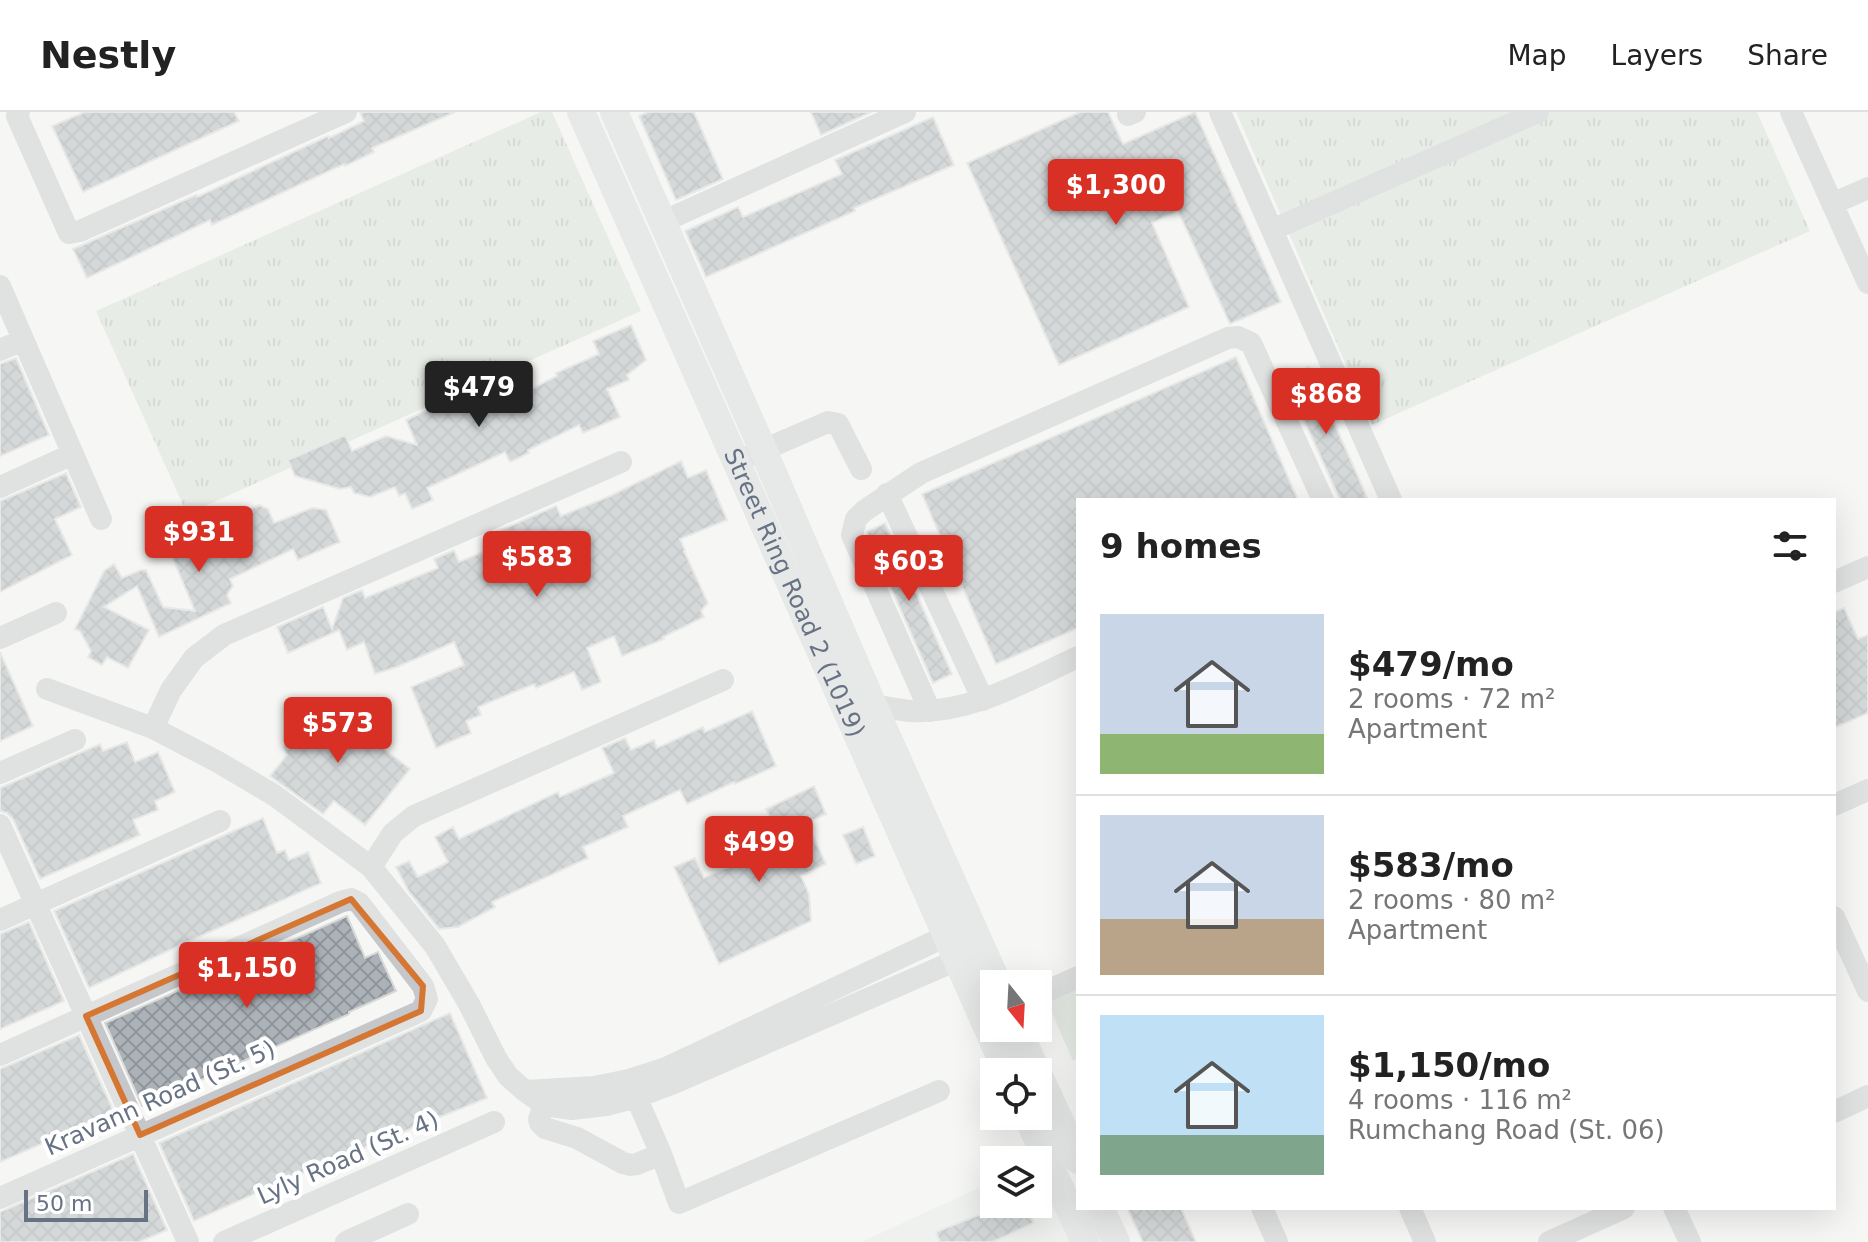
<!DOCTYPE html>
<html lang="en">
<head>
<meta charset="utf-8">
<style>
	body { margin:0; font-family:"DejaVu Sans",sans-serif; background:#f2f2f2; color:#222; height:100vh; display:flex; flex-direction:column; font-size:30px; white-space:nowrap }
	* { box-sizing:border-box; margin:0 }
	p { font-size:26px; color:#767676 }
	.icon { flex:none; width:44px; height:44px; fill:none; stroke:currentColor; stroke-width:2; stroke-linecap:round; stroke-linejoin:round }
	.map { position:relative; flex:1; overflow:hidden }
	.sheet { position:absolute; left:1076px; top:386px; width:760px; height:712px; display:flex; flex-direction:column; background:#fff; border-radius:0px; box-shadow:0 8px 32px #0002 }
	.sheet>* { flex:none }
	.needle { width:52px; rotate:162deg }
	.tools { position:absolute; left:980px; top:858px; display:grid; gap:16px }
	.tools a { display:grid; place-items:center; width:72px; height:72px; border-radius:0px; background:#fff; box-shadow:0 8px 32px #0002; font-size:40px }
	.scale { position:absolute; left:24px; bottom:20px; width:124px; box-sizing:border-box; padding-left:8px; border:4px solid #677284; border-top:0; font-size:22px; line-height:28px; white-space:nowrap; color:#677284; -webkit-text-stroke:6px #fff; paint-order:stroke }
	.price { position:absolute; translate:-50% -68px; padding:0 18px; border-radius:8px; background:#d93025; color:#fff; font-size:26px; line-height:52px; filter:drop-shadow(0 2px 4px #0008) }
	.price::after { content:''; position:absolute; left:50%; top:48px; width:24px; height:18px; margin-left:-12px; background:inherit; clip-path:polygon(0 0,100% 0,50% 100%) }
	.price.on { background:#222; color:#fff }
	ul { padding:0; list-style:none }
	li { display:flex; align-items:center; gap:24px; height:200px; padding:0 24px }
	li+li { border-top:2px solid #e0e0e0 }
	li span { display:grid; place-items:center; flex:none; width:224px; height:160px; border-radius:0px; color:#555 }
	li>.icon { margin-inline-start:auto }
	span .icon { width:96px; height:96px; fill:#fffc; stroke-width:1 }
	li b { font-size:34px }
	h2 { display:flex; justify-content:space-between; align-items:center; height:96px; padding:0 24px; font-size:34px }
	header { display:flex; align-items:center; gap:48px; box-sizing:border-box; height:112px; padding:0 40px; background:#fff; border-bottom:2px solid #e0e0e0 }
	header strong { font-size:38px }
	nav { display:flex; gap:44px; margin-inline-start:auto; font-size:28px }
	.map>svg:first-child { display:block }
	.built { fill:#e7e8e7 }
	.grass { fill:url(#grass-tufts) }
	.pitch { fill:#d7ded5 }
	.building { fill:url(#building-cross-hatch); stroke:#d8d8d6; stroke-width:2 }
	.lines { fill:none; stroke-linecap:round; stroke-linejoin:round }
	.minor { stroke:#c5c7cb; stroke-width:22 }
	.major { stroke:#d5d8dc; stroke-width:28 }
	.marked { fill:none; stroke:#d67633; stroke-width:6; stroke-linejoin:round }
	.labels { text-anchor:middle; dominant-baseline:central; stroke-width:8; stroke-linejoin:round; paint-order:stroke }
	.street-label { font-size:24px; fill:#677284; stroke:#fff }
</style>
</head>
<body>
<header>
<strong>Nestly</strong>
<nav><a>Map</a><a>Layers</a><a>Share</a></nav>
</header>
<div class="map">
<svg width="1868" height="1130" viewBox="0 0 1868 1130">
	<defs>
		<pattern id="grass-tufts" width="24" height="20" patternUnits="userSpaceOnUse" patternTransform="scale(2)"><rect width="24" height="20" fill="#d7ded5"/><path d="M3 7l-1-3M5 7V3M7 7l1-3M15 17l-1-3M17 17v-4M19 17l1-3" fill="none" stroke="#b2b8b2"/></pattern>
		<pattern id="building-cross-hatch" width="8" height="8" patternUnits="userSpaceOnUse" patternTransform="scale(2)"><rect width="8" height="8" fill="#abb2b8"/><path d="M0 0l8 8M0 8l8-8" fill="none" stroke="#8f959b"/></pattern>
	</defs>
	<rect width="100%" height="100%" fill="#f6f7f4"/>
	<path class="built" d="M1038,1054L1071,1130H861L994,1069V1092H1038Z"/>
	<path class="grass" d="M541,0H552L641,199L187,402L96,199Z
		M1236,0H1757L1810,119L1372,313Z"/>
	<path class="pitch" d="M1078,873V947L1073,949L1046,887Z"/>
	<path class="building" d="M85,0H234L239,9L83,80L52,14Z
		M360,0H455L372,36L374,40L345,54L344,52L212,113L210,108L87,166L73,137L196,83L197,85L328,24L329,26L364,9Z
		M648,0H694L723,67L676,88L639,4Z
		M811,0H871L821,23Z
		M1080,0H1108L1123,32L1195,0L1281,190L1230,212L1178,99L1152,111L1189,195L1059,253L967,51Z
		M933,5L954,53L854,96L855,99L706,165L685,119L738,95L743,105L842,62L835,48Z
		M631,213L646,248L627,263L629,268L607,277L620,305L583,321L579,313L528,338L529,341L510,350L505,340L427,376L433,388L412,397L405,381L399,384L395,375L370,385L354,381L351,375L340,377L295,364L288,348L345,323L352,339L386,324L417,333L406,308L446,289L449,295L498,273L505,290L557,264L556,261L599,242L593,229Z
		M1236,245L1298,388H1078V516L996,552L922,382Z
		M16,246L49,323L0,344V252Z
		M1309,255L1357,362L1368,388H1340L1285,266Z
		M681,349L688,366L706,358L727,408L680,427L685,438L684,439L708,491L701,499L704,505L663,525L664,527L622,544L614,524L587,536L601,570L582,578L574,560L536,576L534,572L478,595L481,603L466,609L471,621L436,636L411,575L464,553L454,530L397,555L375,562L364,530L347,538L339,518L288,541L277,515L323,495L332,517L343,486L362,478L365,486L438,456L434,447L454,438L459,450L492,436L487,424L556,394L561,404L610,384Z
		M66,361L81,395L55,407L72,443L0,480V389Z
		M259,393L268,397L274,411L312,396L326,398L340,430L298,448L293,437L230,467L233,474L227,483L231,491L159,525L137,474L104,495L149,518L128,556L107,545L102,553L88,545L91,539L80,519L75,517L104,459L114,452L122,466L141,458H146L163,495L195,499L167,433L182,425L176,412L204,399L211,414Z
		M885,411L952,562L933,571L867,422L868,419Z
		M1844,496L1858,527L1868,523V601L1834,616V500Z
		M0,540L33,614L0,629Z
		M321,587L410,657L365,713L334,689L323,702L270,664L287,643L283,635Z
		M752,599L776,654L735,672L734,670L687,692L680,678L623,704L628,715L583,735L588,746L492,790L495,795L458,815L439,817L409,780L396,755L409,749L418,765L448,750L435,725L453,715L459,727L558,680L560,685L614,661L602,636L625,626L631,638L654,628L657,636L703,615L705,620Z
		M127,630L135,650L158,640L175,680L155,689L158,698L133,708L140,723L40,767L13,707L7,701L0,699V676L100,632L103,639Z
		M814,674L826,702L807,711L826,752L801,764L809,782L811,809L719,852L674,755L695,746L704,766L782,730L766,697Z
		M263,706L277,741L285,738L289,748L308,740L321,771L187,830L89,876L54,799Z
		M863,715L875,744L856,752L843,723Z
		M347,804L365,846L378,840L396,879L349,900V902L142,994L105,911Z
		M29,810L64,889L0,917V822Z
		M450,901L487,986L290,1066L194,1109L159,1031Z
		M79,923L114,1000L0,1050V957Z
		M133,1042L167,1118L139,1130H0V1100Z
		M983,1092H1026L1034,1111L992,1130H940L936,1120L986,1100Z
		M1127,1096H1181L1196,1130H1143Z"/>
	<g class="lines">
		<path class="minor" d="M19,0L17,4L69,121L80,119L346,0
			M1220,0L1391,388
			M1791,0L1868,171
			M1128,3L1135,0
			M1832,92L1868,76
			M662,110L905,0
			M1272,118L1538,0
			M0,174L101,407
			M0,238L23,228
			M749,344L828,310L838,312L861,357
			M0,375L73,342
			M887,382L983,588
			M1834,470L1868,455
			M0,526L56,501
			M47,577L153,616L218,650L274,683L371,755L435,834L469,892L496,946L508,964L525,979L545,993L572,997L606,993L637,985L674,971L971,842
			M873,593C885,595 898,598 911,599C971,602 1025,569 1078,545
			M930,599L852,423L856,407L864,399L921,361L1228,226L1238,225L1251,231L1323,388
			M153,616L171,578L194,546L224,523L621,350
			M0,661L75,628
			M1834,693L1868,678
			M0,713L188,1130
			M371,755L393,721L414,704L723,568
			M1834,805L1868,879
			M0,808L220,709
			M1038,883L1078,865
			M0,943L340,790L351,787L359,791L423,874L427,887L421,899L0,1086
			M631,973L661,1042L679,1091L939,979
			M525,979L594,975L629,968L666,956L946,824L962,819
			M549,980L539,1007L540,1011L545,1016L577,1026L623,1051L631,1053L637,1052L661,1042
			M1834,1000L1868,984
			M1262,1096L1277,1130
			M1410,1096L1425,1130
			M1674,1096L1690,1130
			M224,1130L494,1010
			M346,1130L408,1102
			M1549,1130L1624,1096"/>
		<g class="major">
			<path id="s1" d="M581,0L1007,960"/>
			<path d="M614,0L763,338L873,593L998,872"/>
			<path d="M1017,916L1037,960"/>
			<path d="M1038,962L1078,1048"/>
			<path d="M1027,1004L1085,1130"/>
			<path d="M1100,1096L1116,1130"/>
		</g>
	</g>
	<path d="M0 0H1868V1130H0ZM351,787L423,874L421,899L140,1023L86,904Z" fill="#f6f7f4" fill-opacity=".55" fill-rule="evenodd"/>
	<path class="marked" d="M351,787L423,874L421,899L140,1023L86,904Z"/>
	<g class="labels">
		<g class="street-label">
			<text stroke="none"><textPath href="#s1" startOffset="526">Street Ring Road 2 (1019)</textPath></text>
			<text transform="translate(160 986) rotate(-24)">Kravann Road (St. 5)</text>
			<text transform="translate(348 1046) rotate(-24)">Lyly Road (St. 4)</text>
		</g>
	</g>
</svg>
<div class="tools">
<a><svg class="needle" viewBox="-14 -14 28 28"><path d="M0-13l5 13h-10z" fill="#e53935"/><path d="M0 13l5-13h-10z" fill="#767676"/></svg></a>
<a><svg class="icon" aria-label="locate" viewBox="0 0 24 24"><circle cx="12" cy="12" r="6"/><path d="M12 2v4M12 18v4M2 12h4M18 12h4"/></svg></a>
<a><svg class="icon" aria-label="layers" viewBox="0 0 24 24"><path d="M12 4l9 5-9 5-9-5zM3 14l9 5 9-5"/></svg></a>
</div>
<div class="scale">50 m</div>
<b class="price" style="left:1116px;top:115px">$1,300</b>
<b class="price on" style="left:479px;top:317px">$479</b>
<b class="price" style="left:1326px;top:324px">$868</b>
<b class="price" style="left:199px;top:462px">$931</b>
<b class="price" style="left:537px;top:487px">$583</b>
<b class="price" style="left:909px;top:491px">$603</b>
<b class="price" style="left:338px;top:653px">$573</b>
<b class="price" style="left:759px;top:772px">$499</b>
<b class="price" style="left:247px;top:898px">$1,150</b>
<section class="sheet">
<h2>9 homes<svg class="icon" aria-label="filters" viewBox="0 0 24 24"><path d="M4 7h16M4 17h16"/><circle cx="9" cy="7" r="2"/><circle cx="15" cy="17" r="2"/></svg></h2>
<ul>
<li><span style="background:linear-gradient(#c9d6e8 75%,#8fb573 0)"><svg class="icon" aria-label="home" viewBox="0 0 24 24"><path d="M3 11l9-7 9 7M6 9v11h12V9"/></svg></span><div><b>$479/mo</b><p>2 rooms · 72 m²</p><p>Apartment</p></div></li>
<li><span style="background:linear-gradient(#c9d6e8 65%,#b9a48a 0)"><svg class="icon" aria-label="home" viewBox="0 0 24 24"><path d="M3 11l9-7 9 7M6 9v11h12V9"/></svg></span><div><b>$583/mo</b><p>2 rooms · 80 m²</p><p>Apartment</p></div></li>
<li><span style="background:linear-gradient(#bfe0f5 75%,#7fa58c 0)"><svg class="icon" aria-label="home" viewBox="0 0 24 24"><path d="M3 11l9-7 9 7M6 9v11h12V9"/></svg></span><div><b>$1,150/mo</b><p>4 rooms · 116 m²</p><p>Rumchang Road (St. 06)</p></div></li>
</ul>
</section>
</div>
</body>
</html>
